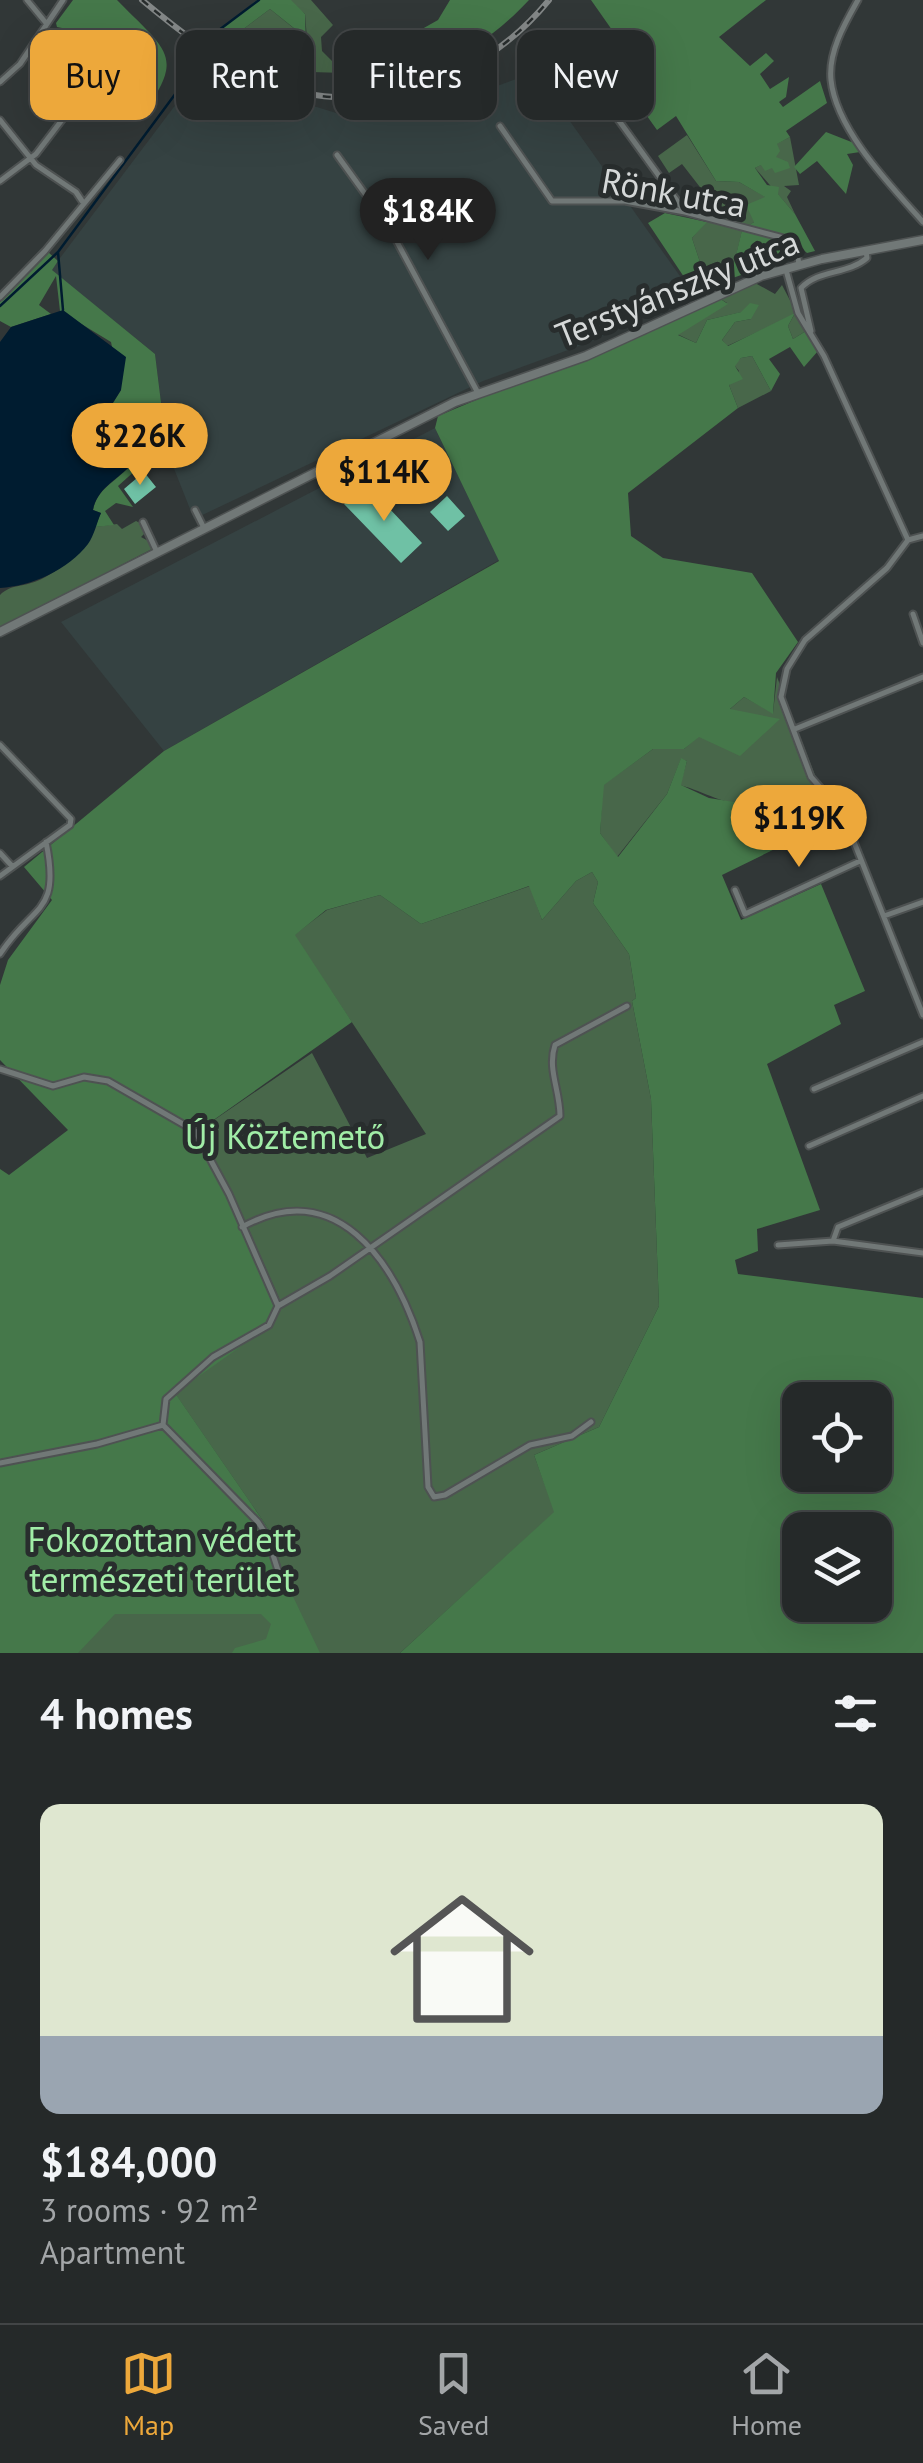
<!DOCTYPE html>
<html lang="en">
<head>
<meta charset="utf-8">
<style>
	body { margin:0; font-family:"PT Sans",sans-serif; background:#313535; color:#f1f3f6; height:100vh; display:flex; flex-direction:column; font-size:38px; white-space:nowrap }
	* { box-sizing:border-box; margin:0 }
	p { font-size:32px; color:#a3a6a8 }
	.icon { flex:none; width:55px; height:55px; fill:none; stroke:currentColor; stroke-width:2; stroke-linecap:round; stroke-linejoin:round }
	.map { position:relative; height:1653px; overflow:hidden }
	.drawer { display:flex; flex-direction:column; background:#252929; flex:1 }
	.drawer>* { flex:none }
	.guide { position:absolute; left:30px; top:30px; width:865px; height:90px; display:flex; gap:20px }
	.buttons { position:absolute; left:782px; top:1382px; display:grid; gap:20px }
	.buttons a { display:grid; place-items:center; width:110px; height:110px; border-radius:20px; background:#252929; box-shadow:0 10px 40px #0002,0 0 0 2px #424546; font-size:50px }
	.price { position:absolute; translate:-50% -85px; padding:0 22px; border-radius:35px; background:#eda83b; color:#111; font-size:32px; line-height:65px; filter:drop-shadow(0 2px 5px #0008) }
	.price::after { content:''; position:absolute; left:50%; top:60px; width:30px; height:22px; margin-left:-15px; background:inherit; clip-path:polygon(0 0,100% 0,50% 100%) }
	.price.active { background:#222; color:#fff }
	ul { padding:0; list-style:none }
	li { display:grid; align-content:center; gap:20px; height:530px; padding:0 40px }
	li span { display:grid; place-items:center; height:310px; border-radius:20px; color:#555 }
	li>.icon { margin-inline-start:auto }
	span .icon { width:180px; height:180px; fill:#fffc; stroke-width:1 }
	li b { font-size:42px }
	h2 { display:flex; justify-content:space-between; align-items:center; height:120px; padding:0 40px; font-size:42px }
	.pill { padding:0 35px; border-radius:20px; background:#252929; box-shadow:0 10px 40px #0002,0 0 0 2px #424546; font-size:35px; line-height:90px }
	.pill.active { background:#eda83b; color:#111 }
	.menu { display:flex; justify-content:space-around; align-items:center; height:140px; border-top:2px solid #424546; background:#252929; font-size:28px; color:#a3a6a8 }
	.menu a { display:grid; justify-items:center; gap:5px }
	.menu .active { color:#eda83b }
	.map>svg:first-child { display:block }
	.built { fill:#354242 }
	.green { fill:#48674a }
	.forest { fill:#45784a; fill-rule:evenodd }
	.water { fill:#001c30 }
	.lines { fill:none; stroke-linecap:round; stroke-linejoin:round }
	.stream { stroke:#001c30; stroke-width:2.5 }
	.building { fill:#6fc1a5 }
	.minor-casing { stroke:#4e5252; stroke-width:9 }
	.secondary-casing { stroke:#4e5252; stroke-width:11 }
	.minor { stroke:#717877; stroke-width:5 }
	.secondary { stroke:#717877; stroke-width:8 }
	.rail-casing { stroke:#838787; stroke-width:6 }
	.rail { stroke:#282d2d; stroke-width:2.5; stroke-dasharray:8; stroke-linecap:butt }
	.labels { text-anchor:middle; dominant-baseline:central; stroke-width:10; stroke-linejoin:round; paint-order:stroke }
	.street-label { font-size:35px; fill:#d5d8d8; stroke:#282d2d }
	.park-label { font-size:35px; fill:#a1eda7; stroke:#282d2d }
</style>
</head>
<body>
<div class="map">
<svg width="923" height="1653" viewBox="0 0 923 1653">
	<rect width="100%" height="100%" fill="#313737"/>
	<path class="built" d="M201,71L365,122L481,92L535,72L692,293L590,342L483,381L194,519L167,451L155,354L51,270Z
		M435,428L499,560L164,751L61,622Z"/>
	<path class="green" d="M291,0H311L333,25L321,37L322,51L344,73L311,72L229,40L270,9L307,39L305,14L289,2Z
		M687,135L716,181L739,182L766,197L754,222L742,231L731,277L703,271L692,238L717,209L682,164L669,173L658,156Z
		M790,137L799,185L784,186L791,191L787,197L795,214L755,168L775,157L776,144Z
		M755,283L775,294L782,285L806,331L793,339L788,326L794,315L727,346L722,340L735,322L751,319L742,312L707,320L696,343L677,334L727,303L719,298Z
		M752,356L771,391L738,408L729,385L739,371L734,365L741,358Z
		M136,521L150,528L141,537L152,543V549L0,628V595C11,584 23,587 37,581C59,572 86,549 95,527L117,524L122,529Z
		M777,677L823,796C792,789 779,804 751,805C724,805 705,792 680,785L687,761L681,759L667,794L617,857L600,833L603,785L653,749H684L744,697L773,713Z
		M592,872L598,882L593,903L629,954L636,998L632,1001L651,1099L659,1306L599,1427L534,1455L555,1512L400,1653H291L287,1583L276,1553L286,1653H28L272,1540L268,1528L174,1392L274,1323L279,1298L241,1213L198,1131L312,1053L367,1158L426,1134L294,935L327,910L380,895L421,924L530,886L542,920L576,881Z"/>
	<path class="forest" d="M73,0H117C170,54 186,56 138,121L123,110L132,97L131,79L77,31L57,27L56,23Z
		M257,0H291L305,14L306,46H296L295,29L270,9L229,40L223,28Z
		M450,0H529C482,51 418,85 347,83L344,73L438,20Z
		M591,0H766L719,37L750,66L766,53L774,61L760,74L770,89L789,77L786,97L779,102L783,107L820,81L827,103L786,131L790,137L777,144L780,151L776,157L788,162L790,168L775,173L772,168L765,171L761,165L755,168L767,185L779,187L778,194L795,214L815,251L807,253L798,245L794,256L694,292L648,223L665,213L707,222L692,238L703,271L712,275L716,266L731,276L742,230L754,222L746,205L765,197L739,182L716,181L676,116L657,130L637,102L630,81L638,67Z
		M826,132L854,143L860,152L847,154L853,165L846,194L817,161L800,174L794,167Z
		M48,252L58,261L52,270L155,354L167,451L149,437L144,440L155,459L151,465L146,461L118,486L133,507L116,503L105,511L114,525L95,527L101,513L93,510C97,489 115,482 129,467L132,448L139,447L101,422L121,390L111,342L60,311L56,276L39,305L51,314L11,327L0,321V302Z
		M719,298L728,304L678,335L696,343L707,320L741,312L750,303L759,305L751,319L735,322L722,340L728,346L795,313L788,326L793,339L806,331L818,351L804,367L790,347L769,359L780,374L771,391L752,356L741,358L735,366L743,379L729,385L738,408L628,493L631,536L663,558L752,573L798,642L776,673L773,714L744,697L730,709L780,719L740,756L699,737L684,749H653L604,785L600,833L618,857L667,794L681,758L687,761L681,785L709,798L753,805L802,792L824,796L834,820L722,875L741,920L821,884L865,991L834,1005L841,1024L767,1064L820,1210L757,1229L758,1251L735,1260L738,1274L923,1298V1653H400L554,1512L534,1455L599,1427L659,1306L651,1099L632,1001L636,998L629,954L593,903L598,882L592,872L576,881L542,920L529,886L421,924L380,895L326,910L295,935L352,1022L198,1131L279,1298L274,1323L175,1393L268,1528L287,1584L320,1653H232L235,1648L266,1639L271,1624L261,1614H115L78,1653H0V1169L9,1175L68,1130L0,1060V985L8,960L52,900L24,867L164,751L499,561L435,428L438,416ZM800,1400H875V1475H800ZM800,1530H875V1605H800Z"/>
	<path class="water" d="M63,310L126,357L121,390L101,422L109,443L125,440L132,448L129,467C115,481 97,489 93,510L101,513C97,522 94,536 88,544C68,570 32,586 0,588V342L11,327Z"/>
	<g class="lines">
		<path class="stream" d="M219,30L259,0
			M58,252L63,310
			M0,306L58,252L176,93L192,64"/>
	</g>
	<path class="building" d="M144,472L156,487L135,504L124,489Z
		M370,488L422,543L401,563L344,504Z
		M447,496L465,516L448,531L430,512Z"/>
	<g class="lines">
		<defs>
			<path id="minor" d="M27,0L46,23
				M858,0C845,23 828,52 831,80C836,130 891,186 923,222
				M567,49L683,209
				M0,82L20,64L63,0
				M0,120L36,165L76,192L82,201
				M500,126L552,201H625L685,212L795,241L799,264
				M337,155L389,227L478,393
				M0,181L36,154L65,116
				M786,270L798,313L824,356L908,540
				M0,297L45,251L120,160
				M811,331L801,288C819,269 847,275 867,258L866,251
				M195,510L204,528
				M143,522L157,552
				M908,540L887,568L805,640L787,669L781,697L811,777L842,812L923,1015
				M908,540L923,536
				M913,614L923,643
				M795,729L923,677
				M0,745L71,819L70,825L0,876
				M0,853L12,866
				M735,890L745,914L860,861
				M884,916L923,902
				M0,954C33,903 61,915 46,842
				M0,1069L53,1086L84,1077L108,1081L195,1131L229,1194L278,1306
				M814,1089L923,1042
				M809,1146L923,1096
				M242,1227C336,1175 394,1261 420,1342L428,1487L434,1497L445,1495L530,1445L572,1436L591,1422
				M833,1241L838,1227L923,1192
				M778,1245L833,1241L923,1253
				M0,1463L97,1444L163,1425
				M282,1583L267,1536L258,1522L163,1425L166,1399L213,1357L269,1325L278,1306L330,1276L560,1116C560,1090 547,1069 555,1045L627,1006"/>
			<path id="secondary" d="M0,632L455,402L586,356L761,276L822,259L923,240"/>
		</defs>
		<use href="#minor" class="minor-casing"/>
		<use href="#secondary" class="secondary-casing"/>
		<use href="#minor" class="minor"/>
		<use href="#secondary" class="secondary"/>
		<defs>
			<path id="rail" d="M142,0C173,26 206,52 241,71C349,127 475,91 549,0"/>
		</defs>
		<use href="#rail" class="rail-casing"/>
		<use href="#rail" class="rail"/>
	</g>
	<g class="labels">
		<g class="street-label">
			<text transform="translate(674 192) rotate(10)">Rönk utca</text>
			<text transform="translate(677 288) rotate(-22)">Terstyánszky utca</text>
		</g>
		<g class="park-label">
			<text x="285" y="1136">Új Köztemető</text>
			<text x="162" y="1539">Fokozottan védett<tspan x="162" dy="40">természeti terület</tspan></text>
		</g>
	</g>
</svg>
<div class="buttons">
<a><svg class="icon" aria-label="locate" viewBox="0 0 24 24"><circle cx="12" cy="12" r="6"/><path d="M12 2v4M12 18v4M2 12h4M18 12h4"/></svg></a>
<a><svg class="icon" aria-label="layers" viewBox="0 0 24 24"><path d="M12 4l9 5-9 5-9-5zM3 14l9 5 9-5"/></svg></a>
</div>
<b class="price active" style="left:428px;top:263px">$184K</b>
<b class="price" style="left:140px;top:488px">$226K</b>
<b class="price" style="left:384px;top:524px">$114K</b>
<b class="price" style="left:799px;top:870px">$119K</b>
<div class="guide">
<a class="pill active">Buy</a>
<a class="pill">Rent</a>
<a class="pill">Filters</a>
<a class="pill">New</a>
</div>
</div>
<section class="drawer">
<h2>4 homes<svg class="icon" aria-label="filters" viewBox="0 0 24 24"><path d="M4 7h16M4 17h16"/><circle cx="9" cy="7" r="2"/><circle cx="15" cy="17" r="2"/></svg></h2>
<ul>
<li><span style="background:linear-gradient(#dfe7d0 75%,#9aa5b1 0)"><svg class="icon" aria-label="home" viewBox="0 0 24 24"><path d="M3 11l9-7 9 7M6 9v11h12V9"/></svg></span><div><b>$184,000</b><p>3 rooms · 92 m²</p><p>Apartment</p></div></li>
</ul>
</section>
<nav class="menu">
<a class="active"><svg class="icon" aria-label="map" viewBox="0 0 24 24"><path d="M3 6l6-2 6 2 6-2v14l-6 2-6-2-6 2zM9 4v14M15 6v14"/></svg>Map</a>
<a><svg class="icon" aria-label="saved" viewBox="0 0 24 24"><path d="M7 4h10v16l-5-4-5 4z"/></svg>Saved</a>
<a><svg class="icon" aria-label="home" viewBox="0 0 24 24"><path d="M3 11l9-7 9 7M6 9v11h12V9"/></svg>Home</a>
</nav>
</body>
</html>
